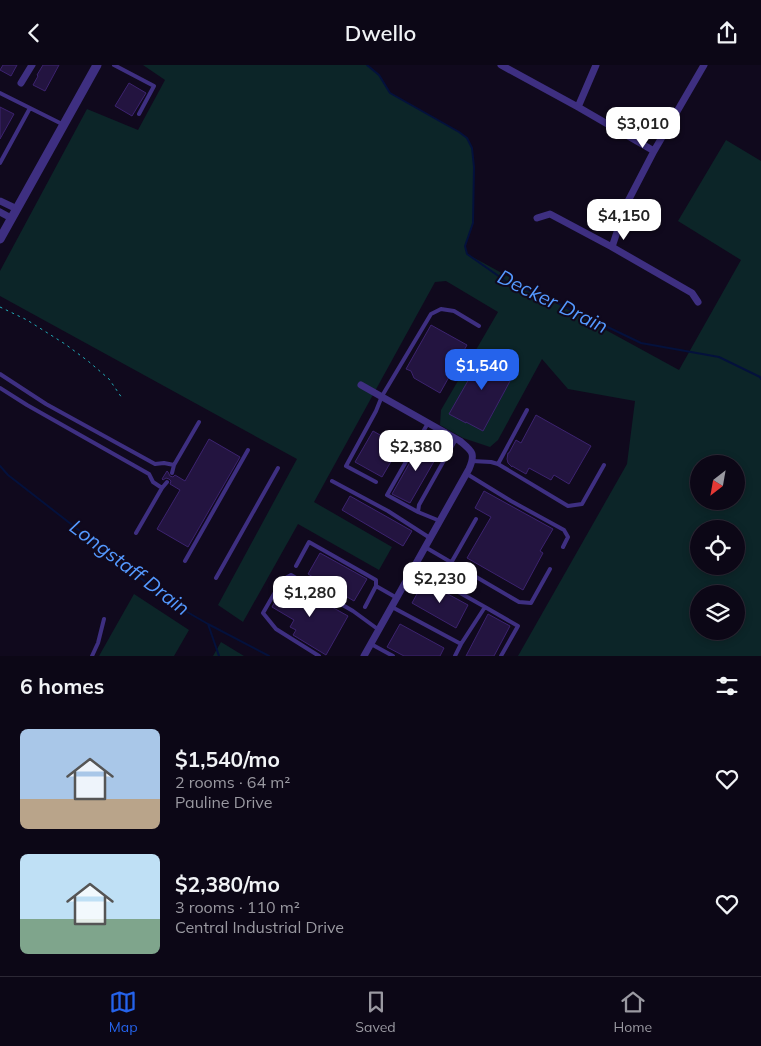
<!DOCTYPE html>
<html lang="en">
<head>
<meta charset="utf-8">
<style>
	body { margin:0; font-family:Mulish,sans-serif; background:#15101f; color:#f1f3f6; height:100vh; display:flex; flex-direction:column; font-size:19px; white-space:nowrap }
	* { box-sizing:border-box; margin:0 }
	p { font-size:16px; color:#9a99a1 }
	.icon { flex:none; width:28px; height:28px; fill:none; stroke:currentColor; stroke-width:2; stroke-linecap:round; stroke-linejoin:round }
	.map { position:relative; height:591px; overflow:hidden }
	.details { display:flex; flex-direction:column; background:#0c0716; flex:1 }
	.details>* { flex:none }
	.needle { width:32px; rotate:211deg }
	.buttons { position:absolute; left:690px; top:390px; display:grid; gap:10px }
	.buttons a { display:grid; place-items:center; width:55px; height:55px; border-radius:50%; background:#0c0716; box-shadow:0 2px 8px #0003,0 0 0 1px #2c2835; font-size:25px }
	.price { position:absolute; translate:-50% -42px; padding:0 11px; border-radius:10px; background:#fff; color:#222; font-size:16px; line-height:32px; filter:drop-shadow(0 1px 2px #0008) }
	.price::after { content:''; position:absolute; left:50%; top:30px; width:15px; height:11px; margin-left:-8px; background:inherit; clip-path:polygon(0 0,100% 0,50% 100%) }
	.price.current { background:#2563eb; color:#fff }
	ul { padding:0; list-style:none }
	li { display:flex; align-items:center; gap:15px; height:125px; padding:0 20px }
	li span { display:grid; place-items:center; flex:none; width:140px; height:100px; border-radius:8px; color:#555 }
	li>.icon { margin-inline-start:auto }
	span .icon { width:60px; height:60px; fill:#fffc; stroke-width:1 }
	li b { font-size:21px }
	h2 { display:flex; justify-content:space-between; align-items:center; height:60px; padding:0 20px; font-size:21px }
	header { display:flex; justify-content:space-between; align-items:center; height:65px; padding:0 20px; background:#0c0716; font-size:22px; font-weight:600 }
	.menu { display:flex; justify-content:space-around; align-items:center; height:70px; border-top:1px solid #2c2835; background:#0c0716; font-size:14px; color:#9a99a1 }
	.menu a { display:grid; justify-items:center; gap:2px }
	.menu .current { color:#2563eb }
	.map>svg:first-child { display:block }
	.green { fill:#0c2528; fill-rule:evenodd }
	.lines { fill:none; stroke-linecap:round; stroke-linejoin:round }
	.stream { stroke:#04113c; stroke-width:2 }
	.building { fill:#231440; stroke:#3c236f }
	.path { stroke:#21adb8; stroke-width:1; stroke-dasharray:2.5 4; stroke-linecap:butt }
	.service { stroke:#3e2f81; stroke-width:4 }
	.minor { stroke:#3e2f81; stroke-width:7 }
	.tertiary { stroke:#3e2f81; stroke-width:9 }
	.labels { text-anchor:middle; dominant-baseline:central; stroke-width:4; stroke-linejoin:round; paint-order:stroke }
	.water-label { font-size:20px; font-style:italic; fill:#5499ff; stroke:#10091d }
</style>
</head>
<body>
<header><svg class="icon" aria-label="back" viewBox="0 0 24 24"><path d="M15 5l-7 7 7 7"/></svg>Dwello<svg class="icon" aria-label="share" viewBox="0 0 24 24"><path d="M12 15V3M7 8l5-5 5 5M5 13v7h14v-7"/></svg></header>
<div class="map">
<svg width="761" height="591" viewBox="0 0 761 591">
	<rect width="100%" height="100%" fill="#10091d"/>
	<path class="green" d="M143,0H367L379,10L390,28L459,67L467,73L472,83L474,102L473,158L465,181L467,189L679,305L741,195L678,156L726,75L761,96V591H518L627,399L635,336L568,324L542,294L498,375L490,382L463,373L440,360L441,345L498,247L446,216L435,217L314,437L392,482L379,505L298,459L243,557L218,540L297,394L0,231V206L87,44L138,65L165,15ZM699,399H736V436H699ZM699,464H736V501H699ZM699,529H736V566H699Z
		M134,529L189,565L174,591H99Z
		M221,577L244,591H213Z"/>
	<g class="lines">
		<path class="stream" d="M367,0L379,10L390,28L459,67L467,73L472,83L474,102L473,158L465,181L467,189L507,217L549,234L641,278L719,292L760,312L761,314
			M0,401L8,410L175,540L208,559L269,591
			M208,559L219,591"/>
	</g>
	<path class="building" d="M3,0H17L11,11L0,5Z
		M43,0H59L45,26L33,20L38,11L37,10Z
		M129,18L146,28L132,51L115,41Z
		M0,42L14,49L0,74Z
		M431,260L467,280L440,328L414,313L411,306L406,304Z
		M479,285L516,305L483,366L466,357V358L449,349L469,314L465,311Z
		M536,350L591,381L569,419L554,410L551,415L529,403L526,409L512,401V402L508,398L507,394L508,388H509L516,375L521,378Z
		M373,366L398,380L394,387L396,388L382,412L355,397Z
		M209,374L240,392L188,482L157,464L180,425L170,419L171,416L169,414L166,413L163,415L162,414L167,406L168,407L170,411L173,412L175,410L185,416Z
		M422,376L440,386L410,438L392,429Z
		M484,426L553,464L540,486L543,488L523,525L467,493L491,452L475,443Z
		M350,431L412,466L403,481L342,445Z
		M320,488L367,514L354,536L308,509Z
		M424,516L468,540L456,563L412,538Z
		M286,517H287L348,551L326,590L293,570L296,565L290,562L294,555L272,542Z
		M488,549L510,561L494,591H466Z
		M400,559L444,583L440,591H404L387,582Z"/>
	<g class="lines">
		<path class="path" d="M0,242L27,255L65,279L88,296L109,314L122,333"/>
		<path class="service" d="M114,0L154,21L139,49
			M0,28L64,60
			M0,98L30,43
			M0,309L46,339L155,399L164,398L174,400
			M0,323L27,340L149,409L153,417L162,423
			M472,396L491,397L498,399L568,441L582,439L604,400
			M498,399L527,345
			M172,408L174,400L199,357
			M467,409L511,436L564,465L568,472L563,482
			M332,416L388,446L430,473
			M376,417L346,401L376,346L382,331L431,249L441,244L454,246L479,261
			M418,447L387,430L428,358
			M440,456L418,447L419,440L456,374
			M136,468L162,423L167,417
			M425,482L519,537L531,538L550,504
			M185,496L248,385
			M451,498L476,454
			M296,501L309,477L376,515V521
			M414,502L485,542
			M216,513L278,403
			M365,542L376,521L397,533
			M392,542L461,579
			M371,579L393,591
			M92,591L98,578L104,554
			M319,591L276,564L263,548L282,515L291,510L353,546L379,565
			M455,591L461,579L485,542L518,561L501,591"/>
		<path class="minor" d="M501,0L578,42L654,86
			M21,18L32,0
			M578,42L596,0
			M0,136L17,144
			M0,147L11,153
			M537,153L550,149L612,182L692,228L698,237
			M612,182L626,140L654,86L704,0
			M361,320L460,376C472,386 476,388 469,404L364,591"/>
		<path class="tertiary" d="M0,174L97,0"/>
	</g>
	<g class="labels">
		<g class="water-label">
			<text transform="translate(553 236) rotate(26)">Decker Drain</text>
			<text transform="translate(130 502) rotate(37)">Longstaff Drain</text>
		</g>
	</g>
</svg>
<div class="buttons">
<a><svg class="needle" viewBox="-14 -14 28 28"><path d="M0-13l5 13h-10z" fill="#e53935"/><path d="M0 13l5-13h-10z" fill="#9a99a1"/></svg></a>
<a><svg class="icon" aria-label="locate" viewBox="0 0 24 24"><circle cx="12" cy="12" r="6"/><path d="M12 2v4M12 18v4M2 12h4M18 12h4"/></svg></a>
<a><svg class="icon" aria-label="layers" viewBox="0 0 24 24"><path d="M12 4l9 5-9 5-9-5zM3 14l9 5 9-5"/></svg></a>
</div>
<b class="price" style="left:643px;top:84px">$3,010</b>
<b class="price" style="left:624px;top:176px">$4,150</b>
<b class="price current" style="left:482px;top:326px">$1,540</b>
<b class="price" style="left:416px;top:407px">$2,380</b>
<b class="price" style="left:440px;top:539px">$2,230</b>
<b class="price" style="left:310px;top:553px">$1,280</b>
</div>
<section class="details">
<h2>6 homes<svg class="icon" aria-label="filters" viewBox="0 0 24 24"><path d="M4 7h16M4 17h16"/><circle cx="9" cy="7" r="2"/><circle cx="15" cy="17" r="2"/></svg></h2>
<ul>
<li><span style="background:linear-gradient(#a9c7e8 70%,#b9a48a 0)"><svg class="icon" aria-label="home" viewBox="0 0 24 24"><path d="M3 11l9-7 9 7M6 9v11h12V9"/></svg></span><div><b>$1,540/mo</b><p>2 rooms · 64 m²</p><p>Pauline Drive</p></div><svg class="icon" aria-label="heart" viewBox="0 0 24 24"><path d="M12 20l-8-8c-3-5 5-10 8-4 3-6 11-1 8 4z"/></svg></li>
<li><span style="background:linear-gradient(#bfe0f5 65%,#7fa58c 0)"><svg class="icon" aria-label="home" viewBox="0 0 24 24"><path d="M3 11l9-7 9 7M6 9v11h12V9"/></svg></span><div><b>$2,380/mo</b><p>3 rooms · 110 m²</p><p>Central Industrial Drive</p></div><svg class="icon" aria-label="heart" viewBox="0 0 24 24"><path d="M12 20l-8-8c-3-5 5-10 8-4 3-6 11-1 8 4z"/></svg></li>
</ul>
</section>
<nav class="menu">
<a class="current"><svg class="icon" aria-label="map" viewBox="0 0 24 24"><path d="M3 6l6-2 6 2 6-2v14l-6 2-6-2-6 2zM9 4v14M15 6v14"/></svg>Map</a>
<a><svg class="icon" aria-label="saved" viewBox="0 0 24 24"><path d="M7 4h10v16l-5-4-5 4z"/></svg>Saved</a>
<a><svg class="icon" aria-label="home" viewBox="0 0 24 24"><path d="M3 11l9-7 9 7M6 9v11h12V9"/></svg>Home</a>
</nav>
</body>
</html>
